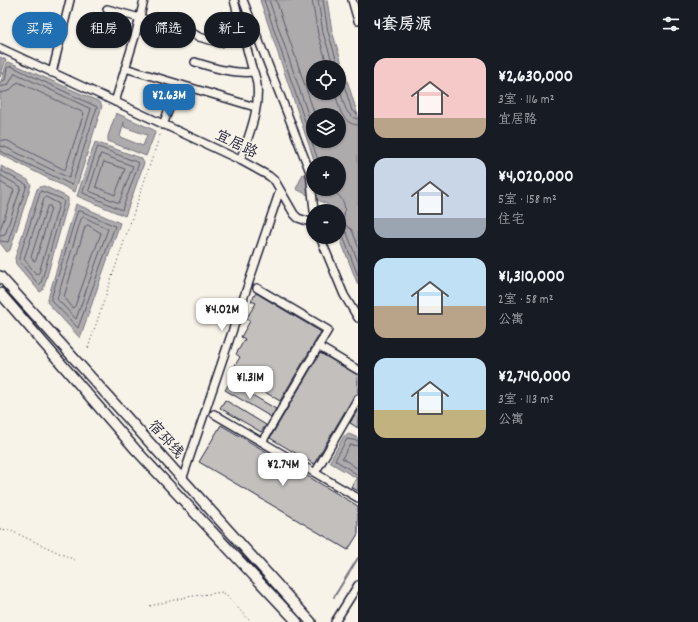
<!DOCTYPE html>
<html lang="zh">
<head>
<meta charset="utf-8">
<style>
	body { margin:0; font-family:Dekko,"LXGW WenKai TC",sans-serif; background:#20242c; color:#f1f3f6; height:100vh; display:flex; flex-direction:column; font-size:15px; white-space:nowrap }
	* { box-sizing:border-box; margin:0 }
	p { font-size:13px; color:#9ea1a6 }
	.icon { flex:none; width:22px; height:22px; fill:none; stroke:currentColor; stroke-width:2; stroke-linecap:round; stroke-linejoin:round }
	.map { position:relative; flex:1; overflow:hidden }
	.drawer { display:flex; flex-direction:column; background:#171b24; width:340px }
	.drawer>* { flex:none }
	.hud { position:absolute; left:12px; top:12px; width:286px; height:36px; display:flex; gap:8px }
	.fabs { position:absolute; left:306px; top:60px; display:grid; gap:8px }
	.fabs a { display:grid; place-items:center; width:40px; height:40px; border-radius:50%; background:#171b24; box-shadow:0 1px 3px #0004; font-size:20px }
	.price { position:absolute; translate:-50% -34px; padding:0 9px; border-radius:8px; background:#fff; color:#222; font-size:13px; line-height:26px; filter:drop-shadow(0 1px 2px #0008) }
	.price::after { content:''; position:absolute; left:50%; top:24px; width:12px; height:9px; margin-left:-6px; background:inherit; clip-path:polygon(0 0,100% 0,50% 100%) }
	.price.active { background:#1f6fb2; color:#fff }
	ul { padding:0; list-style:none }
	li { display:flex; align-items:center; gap:12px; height:100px; padding:0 16px }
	li span { display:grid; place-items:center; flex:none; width:112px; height:80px; border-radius:12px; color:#555 }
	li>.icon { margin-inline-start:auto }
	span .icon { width:48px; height:48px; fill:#fffc; stroke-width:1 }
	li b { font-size:17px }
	h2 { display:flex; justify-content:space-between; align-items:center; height:48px; padding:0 16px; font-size:17px }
	.tag { padding:0 14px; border-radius:18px; background:#171b24; box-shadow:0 1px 3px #0004; font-size:14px; line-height:36px }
	.tag.active { background:#1f6fb2; color:#fff }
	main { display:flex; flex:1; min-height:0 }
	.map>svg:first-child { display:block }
	.water { fill:#aeabad; stroke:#76747f; fill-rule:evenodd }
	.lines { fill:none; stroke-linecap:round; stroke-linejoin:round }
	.shore { stroke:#5a5969; stroke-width:1 }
	.stream { stroke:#76747f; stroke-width:2 }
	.building { fill:#c2bfbd; stroke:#22223b }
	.minor-casing { stroke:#22223b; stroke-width:10 }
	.major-casing { stroke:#22223b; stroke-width:12 }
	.path { stroke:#22223b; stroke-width:1; stroke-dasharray:1 3; stroke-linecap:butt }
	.minor { stroke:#f7f3e8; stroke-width:7 }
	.major { stroke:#f7f3e8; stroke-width:9 }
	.labels { text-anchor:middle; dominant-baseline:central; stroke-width:3; stroke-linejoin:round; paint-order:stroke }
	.street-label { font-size:15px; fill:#22223b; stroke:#f7f3e8 }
</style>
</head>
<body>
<main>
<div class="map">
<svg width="358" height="622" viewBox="0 0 358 622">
	<rect width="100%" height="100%" fill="#f7f3e8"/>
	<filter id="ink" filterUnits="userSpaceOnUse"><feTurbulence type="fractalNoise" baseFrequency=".025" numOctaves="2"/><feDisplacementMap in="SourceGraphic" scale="8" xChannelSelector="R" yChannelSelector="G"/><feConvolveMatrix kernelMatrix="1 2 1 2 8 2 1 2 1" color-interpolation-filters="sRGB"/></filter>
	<g filter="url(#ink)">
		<path class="water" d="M260,0H327L332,31L358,116V285L339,236V211H331L328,205L296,189L303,174L313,179V189H339V163H315ZM313,67H339V93H313ZM313,115H339V141H313Z
			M0,57L6,60L0,77Z
			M9,62L100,102L102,106L75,192L0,154V84L7,63Z
			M116,113L154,130L155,133L146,156L108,141V136ZM124,122V127L147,135L143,146L120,137Z
			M95,142L141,158L144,163L125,216L77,196Z
			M1,166L28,180L31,185L10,250L7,252L0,243Z
			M44,186L65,196L68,198V203L43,290L40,292L16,264L15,258L37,189L40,187Z
			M76,204L120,223L80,338L47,302Z
			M349,434L358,438V479L331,463L330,461L344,436Z"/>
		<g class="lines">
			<path class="shore" d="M264,0L319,163
				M269,0L313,129
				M276,0L315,115
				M312,0L318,34L328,67
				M318,0L323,33L334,67
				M323,0L328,32L352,111L358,114
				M0,82L5,80L7,68L11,66L97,107L72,185L0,151
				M339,84C342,95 344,118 358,119
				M0,87L8,85L15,73L91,109L69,178L5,147L0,146
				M0,93L9,91L18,82L84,113L65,170L8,141L0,140
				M335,93C339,106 341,124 358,125
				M98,147L139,163L122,210L83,193Z
				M101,154L133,166L119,203L89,191Z
				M104,162L125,169L115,195L96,187Z
				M0,170L27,185L8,242L0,241
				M0,175L21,187L5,235L0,236
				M0,182L14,190L0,230
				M329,189C344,196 348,207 342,222L352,230L358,246
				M41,191L62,199L64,202L41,283L39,285L20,262L19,259Z
				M46,197L59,204L39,273L36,274L24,259L44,199Z
				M50,206L51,208L36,260L34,261L31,257L47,207Z
				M78,211H81L115,226L78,328L51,300Z
				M84,217L108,229L76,319L57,299L81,219Z
				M88,225L101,233L75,306L73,308L64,297L85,227Z
				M339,228L347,233L358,262
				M339,233L343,236L358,276
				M358,441L347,439L335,460L358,475
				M358,446L350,445L342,458L358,469"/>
			<path class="stream" d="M334,597L358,558"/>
		</g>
		<path class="building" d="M256,293L321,332L280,401L231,372L240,357L236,354L245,339L241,337L250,321L246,319L256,303L251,301Z
			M320,353L358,375V394L354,396L314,464L270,438Z
			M230,382L276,409L271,417L225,390Z
			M225,400L266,425L261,432L220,408Z
			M358,409V428L350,423Z
			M221,425L358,506V534L348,550L199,462Z
			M358,476V491L351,487Z"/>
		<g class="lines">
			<defs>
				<path id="minor" d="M234,0L252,68C266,94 250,134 240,160
					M243,0L310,172L314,211
					M352,0L358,21
					M107,9L191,32L199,37L221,43
					M0,48L240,160L269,176L275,181L294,214L298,218L313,223
					M195,62C214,68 233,74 254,72
					M125,68L255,107
					M52,73L70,0
					M115,102L136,33L144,0
					M163,125L178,84
					M320,237L344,295L358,318
					M257,288L328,330L262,442
					M318,346L358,370
					M214,414L358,498
					M315,473L358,399
					M182,480L280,190
					M335,622L358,585"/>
				<path id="major" d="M0,276L311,622
					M0,293L136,450L297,622"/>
			</defs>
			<use href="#minor" class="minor-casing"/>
			<use href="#major" class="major-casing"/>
			<path class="path" d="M88,348L161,132
				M0,529L9,530L77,561
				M150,606L186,597L223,592L251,622"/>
			<use href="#minor" class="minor"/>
			<use href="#major" class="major"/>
		</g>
	</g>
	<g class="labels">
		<g class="street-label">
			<text transform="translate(236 145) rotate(26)">宜居路</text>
			<text transform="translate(165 440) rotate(48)">宿邳线</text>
		</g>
	</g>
</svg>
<div class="fabs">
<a><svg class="icon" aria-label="locate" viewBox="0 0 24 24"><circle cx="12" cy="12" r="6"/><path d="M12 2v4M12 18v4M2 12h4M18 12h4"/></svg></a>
<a><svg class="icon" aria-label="layers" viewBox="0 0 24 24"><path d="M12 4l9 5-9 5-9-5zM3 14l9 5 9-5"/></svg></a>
<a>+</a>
<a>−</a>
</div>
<b class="price active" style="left:169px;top:118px">¥2.63M</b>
<b class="price" style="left:222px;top:332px">¥4.02M</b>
<b class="price" style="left:250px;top:400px">¥1.31M</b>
<b class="price" style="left:283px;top:487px">¥2.74M</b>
<div class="hud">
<a class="tag active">买房</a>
<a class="tag">租房</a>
<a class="tag">筛选</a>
<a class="tag">新上</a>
</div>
</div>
<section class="drawer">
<h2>4套房源<svg class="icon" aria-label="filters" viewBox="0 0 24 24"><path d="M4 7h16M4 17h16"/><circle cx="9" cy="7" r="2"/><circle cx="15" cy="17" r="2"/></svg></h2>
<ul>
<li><span style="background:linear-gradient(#f6c9c9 75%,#b9a48a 0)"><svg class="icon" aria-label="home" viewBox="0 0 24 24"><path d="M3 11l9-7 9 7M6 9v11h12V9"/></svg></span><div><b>¥2,630,000</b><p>3室 · 116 m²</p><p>宜居路</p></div></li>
<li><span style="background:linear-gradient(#c9d6e8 75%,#9aa5b1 0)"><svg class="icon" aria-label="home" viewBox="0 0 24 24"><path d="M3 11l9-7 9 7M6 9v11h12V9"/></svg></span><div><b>¥4,020,000</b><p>5室 · 158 m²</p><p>住宅</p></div></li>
<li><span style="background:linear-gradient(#bfe0f5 60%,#b9a48a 0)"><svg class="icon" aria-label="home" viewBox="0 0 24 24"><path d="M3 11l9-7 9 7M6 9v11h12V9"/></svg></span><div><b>¥1,310,000</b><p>2室 · 58 m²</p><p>公寓</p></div></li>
<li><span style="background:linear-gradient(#bfe0f5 65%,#c2b280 0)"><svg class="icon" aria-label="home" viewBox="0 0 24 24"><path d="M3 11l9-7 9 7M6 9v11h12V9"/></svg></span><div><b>¥2,740,000</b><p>3室 · 113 m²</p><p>公寓</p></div></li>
</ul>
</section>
</main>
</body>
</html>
